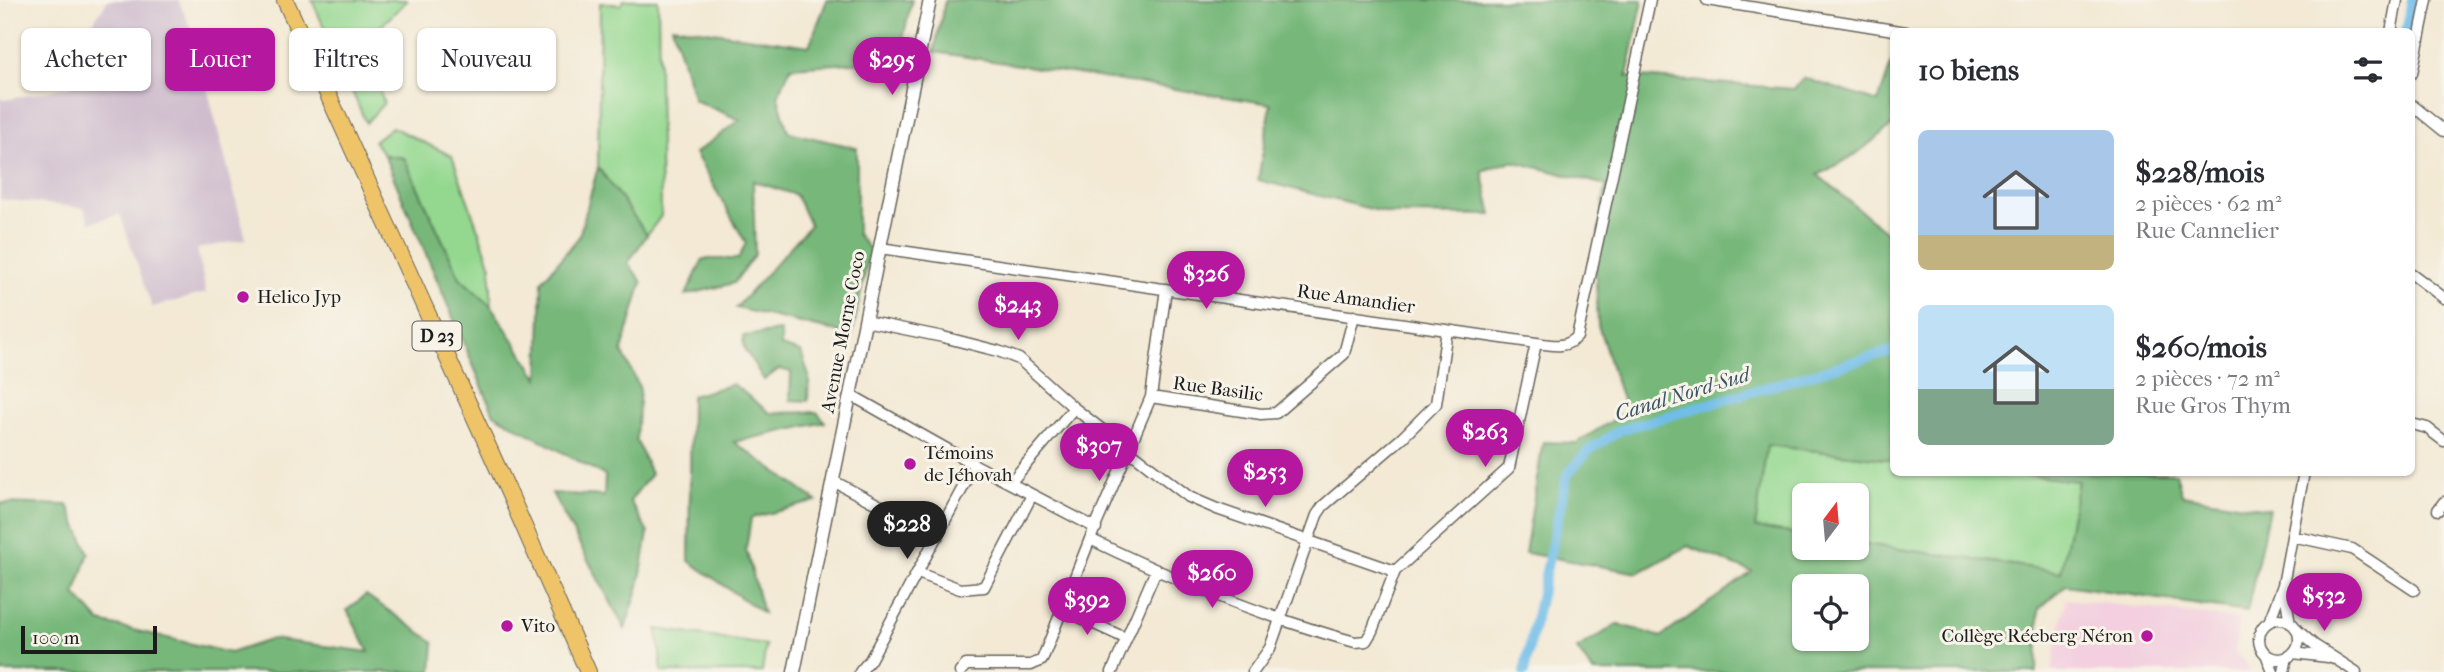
<!DOCTYPE html>
<html lang="fr">
<head>
<meta charset="utf-8">
<style>
	body { margin:0; font-family:"IM FELL French Canon",serif; background:#f2f2f3; color:#2b2b33; height:100vh; display:flex; flex-direction:column; font-size:26px; white-space:nowrap }
	* { box-sizing:border-box; margin:0 }
	p { font-size:23px; color:#7c7c81 }
	.icon { flex:none; width:38px; height:38px; fill:none; stroke:currentColor; stroke-width:2; stroke-linecap:round; stroke-linejoin:round }
	.map { position:relative; flex:1; overflow:hidden }
	.panel { position:absolute; left:1890px; top:28px; width:525px; height:448px; display:flex; flex-direction:column; background:#fff; border-radius:10px; box-shadow:0 2px 5px #0004 }
	.panel>* { flex:none }
	.hud { position:absolute; left:21px; top:28px; width:665px; height:63px; display:flex; gap:14px }
	.needle { width:46px; rotate:16deg }
	.buttons { position:absolute; left:1792px; top:483px; display:grid; gap:14px }
	.buttons a { display:grid; place-items:center; width:77px; height:77px; border-radius:10px; background:#fff; box-shadow:0 2px 5px #0004; font-size:35px }
	.scale { position:absolute; left:21px; bottom:18px; width:136px; box-sizing:border-box; padding-left:7px; border:4px solid #1c1c1c; border-top:0; font-size:19px; line-height:24px; white-space:nowrap; color:#1c1c1c; -webkit-text-stroke:5px #f7f3e8; paint-order:stroke }
	.price { position:absolute; translate:-50% -60px; padding:0 16px; border-radius:24px; background:#b5179e; color:#fff; font-size:23px; line-height:46px; filter:drop-shadow(0 2px 4px #0008) }
	.price::after { content:''; position:absolute; left:50%; top:42px; width:21px; height:16px; margin-left:-10px; background:inherit; clip-path:polygon(0 0,100% 0,50% 100%) }
	.price.current { background:#222; color:#fff }
	ul { padding:0; list-style:none }
	li { display:flex; align-items:center; gap:21px; height:175px; padding:0 28px }
	li span { display:grid; place-items:center; flex:none; width:196px; height:140px; border-radius:10px; color:#555 }
	li>.icon { margin-inline-start:auto }
	span .icon { width:84px; height:84px; fill:#fffc; stroke-width:1 }
	li b { font-size:30px }
	h2 { display:flex; justify-content:space-between; align-items:center; height:84px; padding:0 28px; font-size:30px }
	.tag { padding:0 24px; border-radius:10px; background:#fff; box-shadow:0 2px 5px #0004; font-size:24px; line-height:63px }
	.tag.current { background:#b5179e; color:#fff }
	.map>svg:first-child { display:block }
	.built { fill:#f3cfdf }
	.industrial { fill:#cfbdce }
	.green { fill:#94d890; stroke:#587a56; stroke-width:2 }
	.forest { fill:#77b87a; stroke:#4a6a4b; stroke-width:2; fill-rule:evenodd }
	.lines { fill:none; stroke-linecap:round; stroke-linejoin:round }
	.canal { stroke:#70bdea; stroke-width:10 }
	.minor-casing { stroke:#67645c; stroke-width:13 }
	.tertiary-casing { stroke:#67645c; stroke-width:15 }
	.primary-casing { stroke:#67645c; stroke-width:18 }
	.minor { stroke:#fff; stroke-width:10 }
	.tertiary { stroke:#fff; stroke-width:12 }
	.primary { stroke:#efc469; stroke-width:16 }
	.poi-dot { fill:#b5179e; stroke:#f7f3e8; stroke-width:2.5 }
	.labels { text-anchor:middle; dominant-baseline:central; stroke-width:6; stroke-linejoin:round; paint-order:stroke }
	.shield { fill:#f7f3e8; stroke:#5e5c59; stroke-width:2 }
	.shield-label { font-size:18px; font-weight:bold; fill:#1c1c1c }
	.poi-label { font-size:19px; fill:#1c1c1c; stroke:#f7f3e8; text-anchor:start }
	.street-label { font-size:19px; fill:#1c1c1c; stroke:#f7f3e8 }
	.water-label { font-size:21px; font-style:italic; fill:#395464; stroke:#f7f3e8 }
</style>
</head>
<body>
<div class="map">
<svg width="2444" height="672" viewBox="0 0 2444 672">
	<rect width="100%" height="100%" fill="#f7f3e8"/>
	<filter id="ink" filterUnits="userSpaceOnUse"><feTurbulence type="fractalNoise" baseFrequency=".0143" numOctaves="2"/><feDisplacementMap in="SourceGraphic" scale="14" xChannelSelector="R" yChannelSelector="G"/><feConvolveMatrix kernelMatrix="1 2 1 2 8 2 1 2 1" color-interpolation-filters="sRGB"/></filter>
	<filter id="wash" filterUnits="userSpaceOnUse"><feTurbulence type="fractalNoise" baseFrequency=".00686" numOctaves="4" result="noise"/><feDisplacementMap in="SourceGraphic" scale="28" xChannelSelector="R" yChannelSelector="G"/><feGaussianBlur stdDeviation="1.57" result="paint"/><feColorMatrix in="noise" values="0 0 0 0 0 0 0 0 0 0 0 0 0 0 0 0 0 1.4 0 .05"/><feComposite in="paint" operator="in"/></filter>
	<g filter="url(#wash)">
		<rect width="100%" height="100%" fill="#f3e9d4"/>
		<path class="built" d="M2066,599L2239,619L2235,652L2247,664L2250,672H2051Z"/>
		<path class="industrial" d="M108,0H178L192,30L246,239L197,249L206,293L152,307L120,214L90,223L84,208L0,199V97L5,100L71,86L91,25Z"/>
		<path class="green" d="M312,0H408L363,43L384,103L366,123Z
			M624,0H658L661,216L647,235L598,167L600,3L621,5Z
			M392,127L452,156L491,266V306L460,278L404,158L384,155L374,141Z
			M1766,445L1893,460L1894,472H2006L2078,481L2061,572L1857,543V495H1804V535L1755,528Z
			M657,629L766,645L762,672H662Z"/>
		<path class="forest" d="M827,0H912L898,60L791,67L778,96L788,132L857,148V234L870,250L852,335L736,308L810,225L796,195L753,181L755,254L734,283L686,295L703,259H738L746,243L695,153L740,120L694,100L672,26L809,46Z
			M945,0H1643L1627,76L1794,89L1804,78L1878,102L1893,58V125L1855,155L1818,175L1893,238V460L1767,445L1755,528L1804,535V548H1857V543L2061,572L2078,481L2006,473H2176L2182,495L2269,509L2247,612L2066,585L2039,609L2037,672H1593L1577,649L1618,624L1661,637L1752,572L1688,546L1638,573L1525,553L1543,442L1576,443L1626,412L1598,325L1595,257L1606,185L1512,161L1482,171L1492,215L1390,214L1258,180L1271,104L934,52ZM1804,586H1857V639H1804Z
			M384,155L404,158L460,278L491,306L539,379L542,281L579,237L598,167L647,235L628,263L642,282L622,351L640,389L636,439L651,474L630,501L648,533L639,586L625,629L552,493L604,496L605,476L494,414Z
			M781,331V346L801,352L809,376L808,401L790,400L791,372L779,369L764,380L744,348L743,336Z
			M733,384L770,413L817,412L825,422L734,442L817,501L751,518L746,549L763,613L689,561L691,396Z
			M0,503L68,505L89,553L75,594L100,622L230,653L272,639L369,652L347,610L366,595L434,642L432,672H0Z"/>
		<g class="lines">
			<path class="canal" d="M2406,32L2412,0
				M1524,672L1567,475L1588,451L1620,430L1894,350"/>
		</g>
	</g>
	<g filter="url(#ink)">
		<g class="lines">
			<defs>
				<path id="minor" d="M1707,0L1906,32
					M2391,32L2397,0
					M2412,73L2427,0
					M2412,105L2444,131
					M880,248L1536,343C1552,345 1565,349 1577,337L1650,0
					M2412,274L2444,298
					M865,321L943,337L998,351L1019,359L1074,408L1189,497L1217,509L1395,571
					M851,395L975,465L1096,528
					M1151,397L1261,414L1276,413L1344,354L1354,316
					M2412,424L2427,428L2444,441
					M833,481L938,536
					M1010,483L1074,408
					M2438,510L2444,502
					M2292,536L2352,549L2414,590
					M1090,539C1176,581 1263,617 1355,642L1366,641L1372,631L1395,571L1509,468L1536,343
					M918,573L960,589L984,587L1032,495
					M2284,587L2290,623
					M1062,609L1125,638
					M2259 639a20 20 0 1 1 40 0a20 20 0 1 1-40 0Z
					M2269,622L2283,585L2304,472
					M2298,631L2314,645L2356,672
					M2293,653L2328,657
					M2266,654L2273,672
					M860,672L870,660L975,465
					M960,672L966,665H1031L1042,660L1090,539L1151,397L1166,289
					M1112,672L1156,570
					M1253,672L1270,648L1317,515L1323,506L1402,438L1436,404L1447,330
					M2284,672L2287,657"/>
				<path id="tertiary" d="M794,672L930,0"/>
				<path id="primary" d="M285,0L510,495L588,672"/>
			</defs>
			<use href="#minor" class="minor-casing"/>
			<use href="#tertiary" class="tertiary-casing"/>
			<use href="#primary" class="primary-casing"/>
			<use href="#minor" class="minor"/>
			<use href="#tertiary" class="tertiary"/>
			<use href="#primary" class="primary"/>
		</g>
	</g>
	<g class="poi-dot">
		<circle cx="243" cy="297" r="7"/>
		<circle cx="910" cy="464" r="7"/>
		<circle cx="507" cy="626" r="7"/>
		<circle cx="2147" cy="636" r="7"/>
	</g>
	<g class="labels">
		<rect class="shield" x="412.5" y="321.5" width="49" height="29" rx="5"/>
		<g class="shield-label">
			<text x="437" y="336">D 23</text>
		</g>
		<g class="poi-label">
			<text x="257" y="297">Helico Jyp</text>
			<text x="924" y="453">Témoins<tspan x="924" dy="22">de Jéhovah</tspan></text>
			<text x="521" y="626">Vito</text>
			<text x="2133" y="636" text-anchor="end">Collège Réeberg Néron</text>
		</g>
		<g class="street-label">
			<text transform="translate(1356 299) rotate(8)">Rue Amandier</text>
			<text transform="translate(843 332) rotate(-79)">Avenue Morne Coco</text>
			<text transform="translate(1218 389) rotate(8)">Rue Basilic</text>
		</g>
		<g class="water-label">
			<text transform="translate(1682 394) rotate(-17)">Canal Nord-Sud</text>
		</g>
	</g>
</svg>
<div class="buttons">
<a><svg class="needle" viewBox="-14 -14 28 28"><path d="M0-13l5 13h-10z" fill="#e53935"/><path d="M0 13l5-13h-10z" fill="#7c7c81"/></svg></a>
<a><svg class="icon" aria-label="locate" viewBox="0 0 24 24"><circle cx="12" cy="12" r="6"/><path d="M12 2v4M12 18v4M2 12h4M18 12h4"/></svg></a>
</div>
<div class="scale">100 m</div>
<b class="price" style="left:892px;top:97px">$295</b>
<b class="price" style="left:1206px;top:311px">$326</b>
<b class="price" style="left:1018px;top:342px">$243</b>
<b class="price" style="left:1485px;top:469px">$263</b>
<b class="price" style="left:1099px;top:483px">$307</b>
<b class="price" style="left:1265px;top:509px">$253</b>
<b class="price current" style="left:907px;top:561px">$228</b>
<b class="price" style="left:1212px;top:610px">$260</b>
<b class="price" style="left:2324px;top:633px">$532</b>
<b class="price" style="left:1087px;top:637px">$392</b>
<div class="hud">
<a class="tag">Acheter</a>
<a class="tag current">Louer</a>
<a class="tag">Filtres</a>
<a class="tag">Nouveau</a>
</div>
<section class="panel">
<h2>10 biens<svg class="icon" aria-label="filters" viewBox="0 0 24 24"><path d="M4 7h16M4 17h16"/><circle cx="9" cy="7" r="2"/><circle cx="15" cy="17" r="2"/></svg></h2>
<ul>
<li><span style="background:linear-gradient(#a9c7e8 75%,#c2b280 0)"><svg class="icon" aria-label="home" viewBox="0 0 24 24"><path d="M3 11l9-7 9 7M6 9v11h12V9"/></svg></span><div><b>$228/mois</b><p>2 pièces · 62 m²</p><p>Rue Cannelier</p></div></li>
<li><span style="background:linear-gradient(#bfe0f5 60%,#7fa58c 0)"><svg class="icon" aria-label="home" viewBox="0 0 24 24"><path d="M3 11l9-7 9 7M6 9v11h12V9"/></svg></span><div><b>$260/mois</b><p>2 pièces · 72 m²</p><p>Rue Gros Thym</p></div></li>
</ul>
</section>
</div>
</body>
</html>
